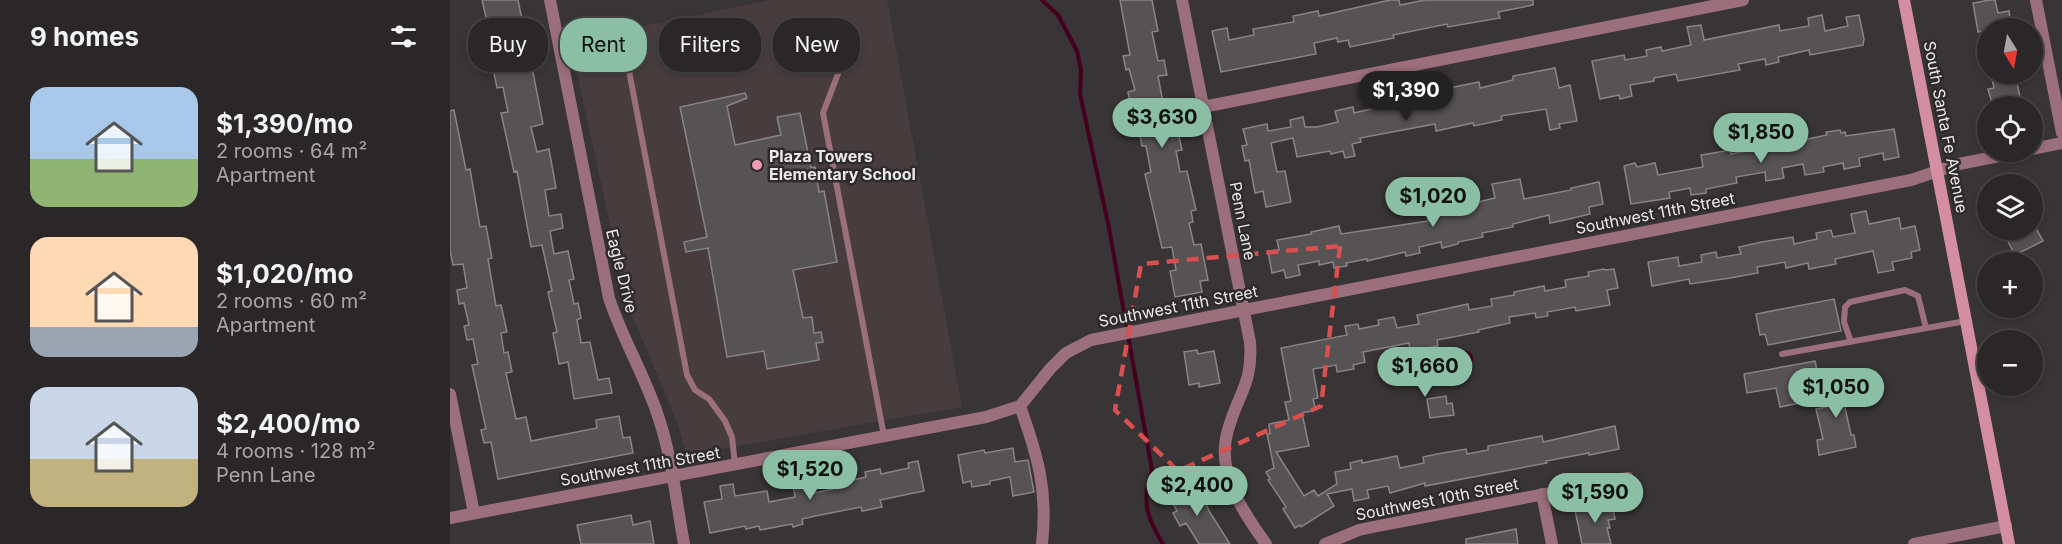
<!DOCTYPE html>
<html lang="en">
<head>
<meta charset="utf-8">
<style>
	body { margin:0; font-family:Inter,sans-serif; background:#373334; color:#f1f3f6; height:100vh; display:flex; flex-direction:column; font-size:22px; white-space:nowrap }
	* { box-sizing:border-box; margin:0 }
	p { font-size:20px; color:#a6a5a8 }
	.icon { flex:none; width:33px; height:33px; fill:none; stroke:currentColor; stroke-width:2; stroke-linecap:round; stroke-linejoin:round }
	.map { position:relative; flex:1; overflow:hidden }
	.side { display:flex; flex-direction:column; background:#2b2728; width:450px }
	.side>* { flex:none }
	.hud { position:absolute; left:18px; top:18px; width:570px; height:54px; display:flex; gap:12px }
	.needle { width:39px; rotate:169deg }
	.tools { position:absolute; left:1527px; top:18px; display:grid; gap:12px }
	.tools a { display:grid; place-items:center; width:66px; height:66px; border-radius:50%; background:#2b2728; box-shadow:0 3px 9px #0003,0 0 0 2px #474445; font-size:30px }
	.price { position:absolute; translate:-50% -51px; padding:0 14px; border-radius:21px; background:#8abfa5; color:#111; font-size:20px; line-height:39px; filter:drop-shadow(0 2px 3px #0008) }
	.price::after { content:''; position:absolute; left:50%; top:36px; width:18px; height:14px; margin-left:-9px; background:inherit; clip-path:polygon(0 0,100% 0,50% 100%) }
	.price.on { background:#222; color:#fff }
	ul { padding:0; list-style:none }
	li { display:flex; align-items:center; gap:18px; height:150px; padding:0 30px }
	li span { display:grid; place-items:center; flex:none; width:168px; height:120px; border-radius:18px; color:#555 }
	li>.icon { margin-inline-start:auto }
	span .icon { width:72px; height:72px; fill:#fffc; stroke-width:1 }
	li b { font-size:26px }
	h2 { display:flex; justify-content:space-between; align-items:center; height:72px; padding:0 30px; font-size:26px }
	.chip { padding:0 21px; border-radius:24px; background:#2b2728; box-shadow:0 3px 9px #0003,0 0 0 2px #474445; font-size:21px; line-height:54px }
	.chip.on { background:#8abfa5; color:#111 }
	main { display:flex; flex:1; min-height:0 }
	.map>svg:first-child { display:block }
	.built { fill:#473d3e }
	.water { fill:#44001e }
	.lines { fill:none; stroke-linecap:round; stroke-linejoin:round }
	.stream { stroke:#44001e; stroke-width:4 }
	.building { fill:#575253; stroke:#898485; stroke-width:1.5 }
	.service { stroke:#9b6f7b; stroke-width:6 }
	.minor { stroke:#9b6f7b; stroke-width:12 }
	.secondary { stroke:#d48ea2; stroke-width:12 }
	.marked { fill:none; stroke:#da4f4f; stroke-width:4.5; stroke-dasharray:12 8; stroke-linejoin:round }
	.poi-dot { fill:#f19ab3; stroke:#2f2a2b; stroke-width:2 }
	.labels { text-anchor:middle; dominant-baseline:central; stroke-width:5; stroke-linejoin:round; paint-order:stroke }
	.street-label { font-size:16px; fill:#ece9ea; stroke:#2f2a2b }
	.poi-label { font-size:16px; font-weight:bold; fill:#ece9ea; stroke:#2f2a2b; text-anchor:start }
</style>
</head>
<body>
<main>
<section class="side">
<h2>9 homes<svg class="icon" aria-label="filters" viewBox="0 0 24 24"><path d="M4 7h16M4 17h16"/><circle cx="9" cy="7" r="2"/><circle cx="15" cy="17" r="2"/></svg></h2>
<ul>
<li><span style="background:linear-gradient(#a9c7e8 60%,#8fb573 0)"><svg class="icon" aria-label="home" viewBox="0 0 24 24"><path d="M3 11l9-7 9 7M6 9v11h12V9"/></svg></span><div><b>$1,390/mo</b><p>2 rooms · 64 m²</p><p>Apartment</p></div></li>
<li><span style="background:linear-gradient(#ffd9b3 75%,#9aa5b1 0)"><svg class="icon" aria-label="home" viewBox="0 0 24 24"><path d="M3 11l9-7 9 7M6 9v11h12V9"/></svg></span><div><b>$1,020/mo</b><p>2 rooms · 60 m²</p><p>Apartment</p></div></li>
<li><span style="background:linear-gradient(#c9d6e8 60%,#c2b280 0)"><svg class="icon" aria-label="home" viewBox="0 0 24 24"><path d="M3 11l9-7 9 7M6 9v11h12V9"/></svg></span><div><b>$2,400/mo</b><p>4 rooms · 128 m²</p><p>Penn Lane</p></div></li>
</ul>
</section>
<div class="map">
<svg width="1612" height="544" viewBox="0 0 1612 544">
	<rect width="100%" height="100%" fill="#393436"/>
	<path class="built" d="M320,0H437L512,407L236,455L228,424L182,315L174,289L120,41Z"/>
	<path class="water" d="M1005 359a9 9 0 1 1 18 0a9 9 0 1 1-18 0Z"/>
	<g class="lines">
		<path class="stream" d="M592,0L608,15L627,51L631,70L630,94L659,228L702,470C691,501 697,518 713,544"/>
	</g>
	<path class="building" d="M32,0H68L75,34L70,35L71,47L77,73L83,72L93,124L81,127L87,152L99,149L106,188L95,190L99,216L111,214L113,228L100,231L104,254L118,251L124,279L119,280L124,304L128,303L131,318L127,320L131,343L140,342L148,380L159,378L162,393L124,399L118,362L109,364L103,333L107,332L98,292L102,291L92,245L81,247L67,171L64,172L51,113L58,112L53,87L47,88L43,68L48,67L39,17H36Z
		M670,0H702L708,31L702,32L708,61L714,60L717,75L708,76L713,103L720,101L723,119L725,118L732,150L726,151L730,172L737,171L746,210L741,211L743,222L739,223L744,245L751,244L758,280L750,281L752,292L725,297L720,271L726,270L722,247L712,248L695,174L701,172L696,146H692L687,121H684L678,92L685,90L679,69L676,70L673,56L680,55Z
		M940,0H949L950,5L975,0H1083V5L1048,12L1050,18L998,27L997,24L943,35L944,38L900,47L898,40L888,42L887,38L864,43L866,54L771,72L762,31L777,28L779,40L804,35L803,29L844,22L843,16L868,11L869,16Z
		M1540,0H1545L1548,13L1559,11L1561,26L1538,28V30L1528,32L1523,3Z
		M1372,15L1375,31L1398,26L1396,17L1409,15L1414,39L1413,45L1360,55L1359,50L1328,57L1329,62L1316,65L1315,59L1288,64L1290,70L1228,81L1226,74L1204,78V81L1180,85L1182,96L1170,99L1169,95L1150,99L1142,61L1174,55L1175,60L1197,56L1196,50L1211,47L1212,51L1241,45L1237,27L1251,25L1254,40L1329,25L1330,31L1359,26L1358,18Z
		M1105,68L1109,88L1120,85L1127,121L1109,124L1110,128L1100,130L1096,109L1051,116L1052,120L1024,126L1023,123L986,131L985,124L910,138L911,142L902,144L905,156L895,158L893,151L881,154L880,151L847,157L843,138L821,143L827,172L835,171L841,202L816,207L813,191L805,193L799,160L795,161L792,146L797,145L793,129L817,124L818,131L841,127L840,120L853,117L855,127H867L888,122L885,111L903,107L904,113L925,108L924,103L1029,82L1030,88L1063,80V76Z
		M1541,74H1565L1572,106H1543L1538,89L1544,88Z
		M295,93L297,98L277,106L285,145L331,135L327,117L350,113L361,168L365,167L369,192L374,191L387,262L343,270L353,318L362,317L364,333L371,332L373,342L366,343L369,360L317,369L314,351L277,357L258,248L236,252L234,242L257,237L230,107Z
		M4,110L16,170L20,169L30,227L36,226L42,258L38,259L46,306L51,305L57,332L51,333L54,353L58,352L62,372L56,373L66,419L76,417L81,441L147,428L146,420L169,416L173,438L180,437L183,453L48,479L41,442L34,443L31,430L36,429L22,365L28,364L23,339L17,340L14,326L19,325L14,303L9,304L7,290L17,288L13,264L3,265L0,250V111Z
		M1444,129L1449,157L1434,160L1433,153L1409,158L1410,166L1394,169L1393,163L1373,167L1374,172L1355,175L1353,164L1332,168L1334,178L1316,181L1315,172L1286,177L1287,183L1256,189V193L1241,195L1240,188L1219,192L1220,198L1181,204L1174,166L1185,163L1187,167L1205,163L1208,175L1253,167L1251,155L1281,150V154L1333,144L1377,135L1376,132L1390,130L1391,133L1395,132L1396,136Z
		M1070,179L1074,199L1121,190V188L1149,182L1153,204L1139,207L1140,214L1115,220L1100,223L1099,215L1063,224V227L1032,233L1033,237L1008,242V244L992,248L991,242L969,247L970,253L956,256L955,252L917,261V259L896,263L897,266L884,268L883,262L869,265V261L848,265L850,275L836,278L834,270L822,273L818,251L829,250L827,240L861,234V232L889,226L891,234L978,221V217L1008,211L1007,207L1045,198L1042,184Z
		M1416,211L1419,224L1449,218L1451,229L1465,226L1470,250L1461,252L1462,258L1442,262L1444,270L1428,273L1423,251L1385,259L1386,264L1359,269L1358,263L1336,268L1335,262L1307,267L1308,273L1280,278L1240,284L1239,279L1202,286L1198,262L1228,257L1229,266L1252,262L1251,255L1266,252L1267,258L1291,254L1289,247L1312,242L1343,237L1344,244L1367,239L1366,233L1381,230L1383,237L1405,233L1401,214Z
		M1552,230H1587L1593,241L1565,255Z
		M1154,269L1155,270L1164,269L1168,288L1157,290L1160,305L1126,311L1125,307L1097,312L1098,316L1086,318L1085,313L1059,317L1060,323L1028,330L1029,332L987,340L988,346L960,351L959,343L913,352L915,362L903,365L904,369L887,372L886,365L863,369L868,398L863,399L866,410L852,413L859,446L826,452L854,496L864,490L868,496L887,484L885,472L901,469L900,463L912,460V463L947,456L950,468L974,463L973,457L987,454L1016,449L1017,454L1038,450V446L1092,436L1093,442L1165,426L1169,449L1139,455V453L1096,461L1097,463L975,486V483L940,493L938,486L917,490L919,498L904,501L902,489L877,494L884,506L851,527L850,525L845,528L833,509L836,507L818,480L820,479L816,472L824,468L817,434H820L819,424L839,420L835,402L841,401L831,348L897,335L895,326L908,324L909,329L929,325L928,320L944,317L947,328L969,324L967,315L1018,304L1019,310L1042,306L1041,299L1064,295V292L1094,286L1095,291L1116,287L1115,280L1139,276L1138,272Z
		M1384,299L1391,331L1318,345L1315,334L1310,335L1306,314Z
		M747,350L748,354L764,351L770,383L749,387V383L739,385L734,352Z
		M1365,361L1369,380L1346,384L1350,403L1330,407L1326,388L1297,393L1294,374Z
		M1403,381L1407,400L1394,403L1401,435H1404L1406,447L1369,455L1367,440L1373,439L1366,409L1376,407L1372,388Z
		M996,396L997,404L1002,403L1004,415L980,418L977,399Z
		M563,448L565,462L578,460L584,492L563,496L560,477L540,481V484L522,487L521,481L513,483L508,455L534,450L535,453Z
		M468,461L474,491L430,500L432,507L412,511L411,507L365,516L352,519L353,524L343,527L342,524L310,530L309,526L296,529L295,526L260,533L254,502L272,499L270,486L283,484L285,496L317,491L319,502L345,497L343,485L358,482L360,494L383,489L381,479L394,476L395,482L416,477L415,472L430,469L431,474L459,468L458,463Z
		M738,483L747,500L753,497L759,511L780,544H749L736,523L730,526L723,513L727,511L718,494Z
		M1162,503L1165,519L1158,520L1160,528H1157L1161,544H1132L1125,510Z
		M181,515L183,525L200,521L204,544H131L127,525Z
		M1066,529L1068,544H1016V539Z"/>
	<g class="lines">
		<path class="service" d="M391,66L373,113L434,436
			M113,68L176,55L237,375L245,390L259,399L275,421L282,437L285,465
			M1401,342L1394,322L1395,307L1400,302L1455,290L1468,296L1476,328
			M1332,354L1516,321"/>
		<path class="minor" d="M100,0L159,298C172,338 194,374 207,413C222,455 226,501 234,544
			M732,0L800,342C803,385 788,393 778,430C765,472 793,512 816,544
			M1586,0L1612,133
			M753,107L1293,0
			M1582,149L1612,143
			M0,394L24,513
			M570,406C588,457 598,490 592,544
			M1092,494L1102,544
			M0,518L536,417L570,406L600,369L616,353L641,340L1461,180L1509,164L1569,152
			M875,544L909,530L923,527L1178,478
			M1464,544L1556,526"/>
		<path class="secondary" d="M1454,0L1559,544"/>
	</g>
	<path class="marked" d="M890,246L871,406L728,471L665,410L691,264Z"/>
	<circle class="poi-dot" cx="307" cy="165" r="6"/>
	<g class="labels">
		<g class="street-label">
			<text transform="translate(1496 127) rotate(79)">South Santa Fe Avenue</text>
			<text transform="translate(1205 213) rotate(-11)">Southwest 11th Street</text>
			<text transform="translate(793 221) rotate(79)">Penn Lane</text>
			<text transform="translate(172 271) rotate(76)">Eagle Drive</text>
			<text transform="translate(728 306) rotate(-11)">Southwest 11th Street</text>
			<text transform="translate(190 466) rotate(-10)">Southwest 11th Street</text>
			<text transform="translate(987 499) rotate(-11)">Southwest 10th Street</text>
		</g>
		<g class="poi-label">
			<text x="319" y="156">Plaza Towers<tspan x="319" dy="18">Elementary School</tspan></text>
		</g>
	</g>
</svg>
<div class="tools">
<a><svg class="needle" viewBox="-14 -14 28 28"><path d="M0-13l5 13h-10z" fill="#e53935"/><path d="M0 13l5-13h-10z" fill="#a6a5a8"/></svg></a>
<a><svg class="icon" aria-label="locate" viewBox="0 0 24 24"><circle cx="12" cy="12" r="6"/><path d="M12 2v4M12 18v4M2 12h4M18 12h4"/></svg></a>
<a><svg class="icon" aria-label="layers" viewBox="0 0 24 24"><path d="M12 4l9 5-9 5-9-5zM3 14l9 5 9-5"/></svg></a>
<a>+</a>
<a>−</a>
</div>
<b class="price on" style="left:956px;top:122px">$1,390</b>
<b class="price" style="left:712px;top:149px">$3,630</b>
<b class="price" style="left:1311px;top:164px">$1,850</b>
<b class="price" style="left:983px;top:228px">$1,020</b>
<b class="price" style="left:975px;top:398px">$1,660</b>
<b class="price" style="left:1386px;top:419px">$1,050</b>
<b class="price" style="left:360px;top:501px">$1,520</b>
<b class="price" style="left:747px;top:517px">$2,400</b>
<b class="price" style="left:1145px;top:524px">$1,590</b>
<div class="hud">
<a class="chip">Buy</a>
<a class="chip on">Rent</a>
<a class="chip">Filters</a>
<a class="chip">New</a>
</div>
</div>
</main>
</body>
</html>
